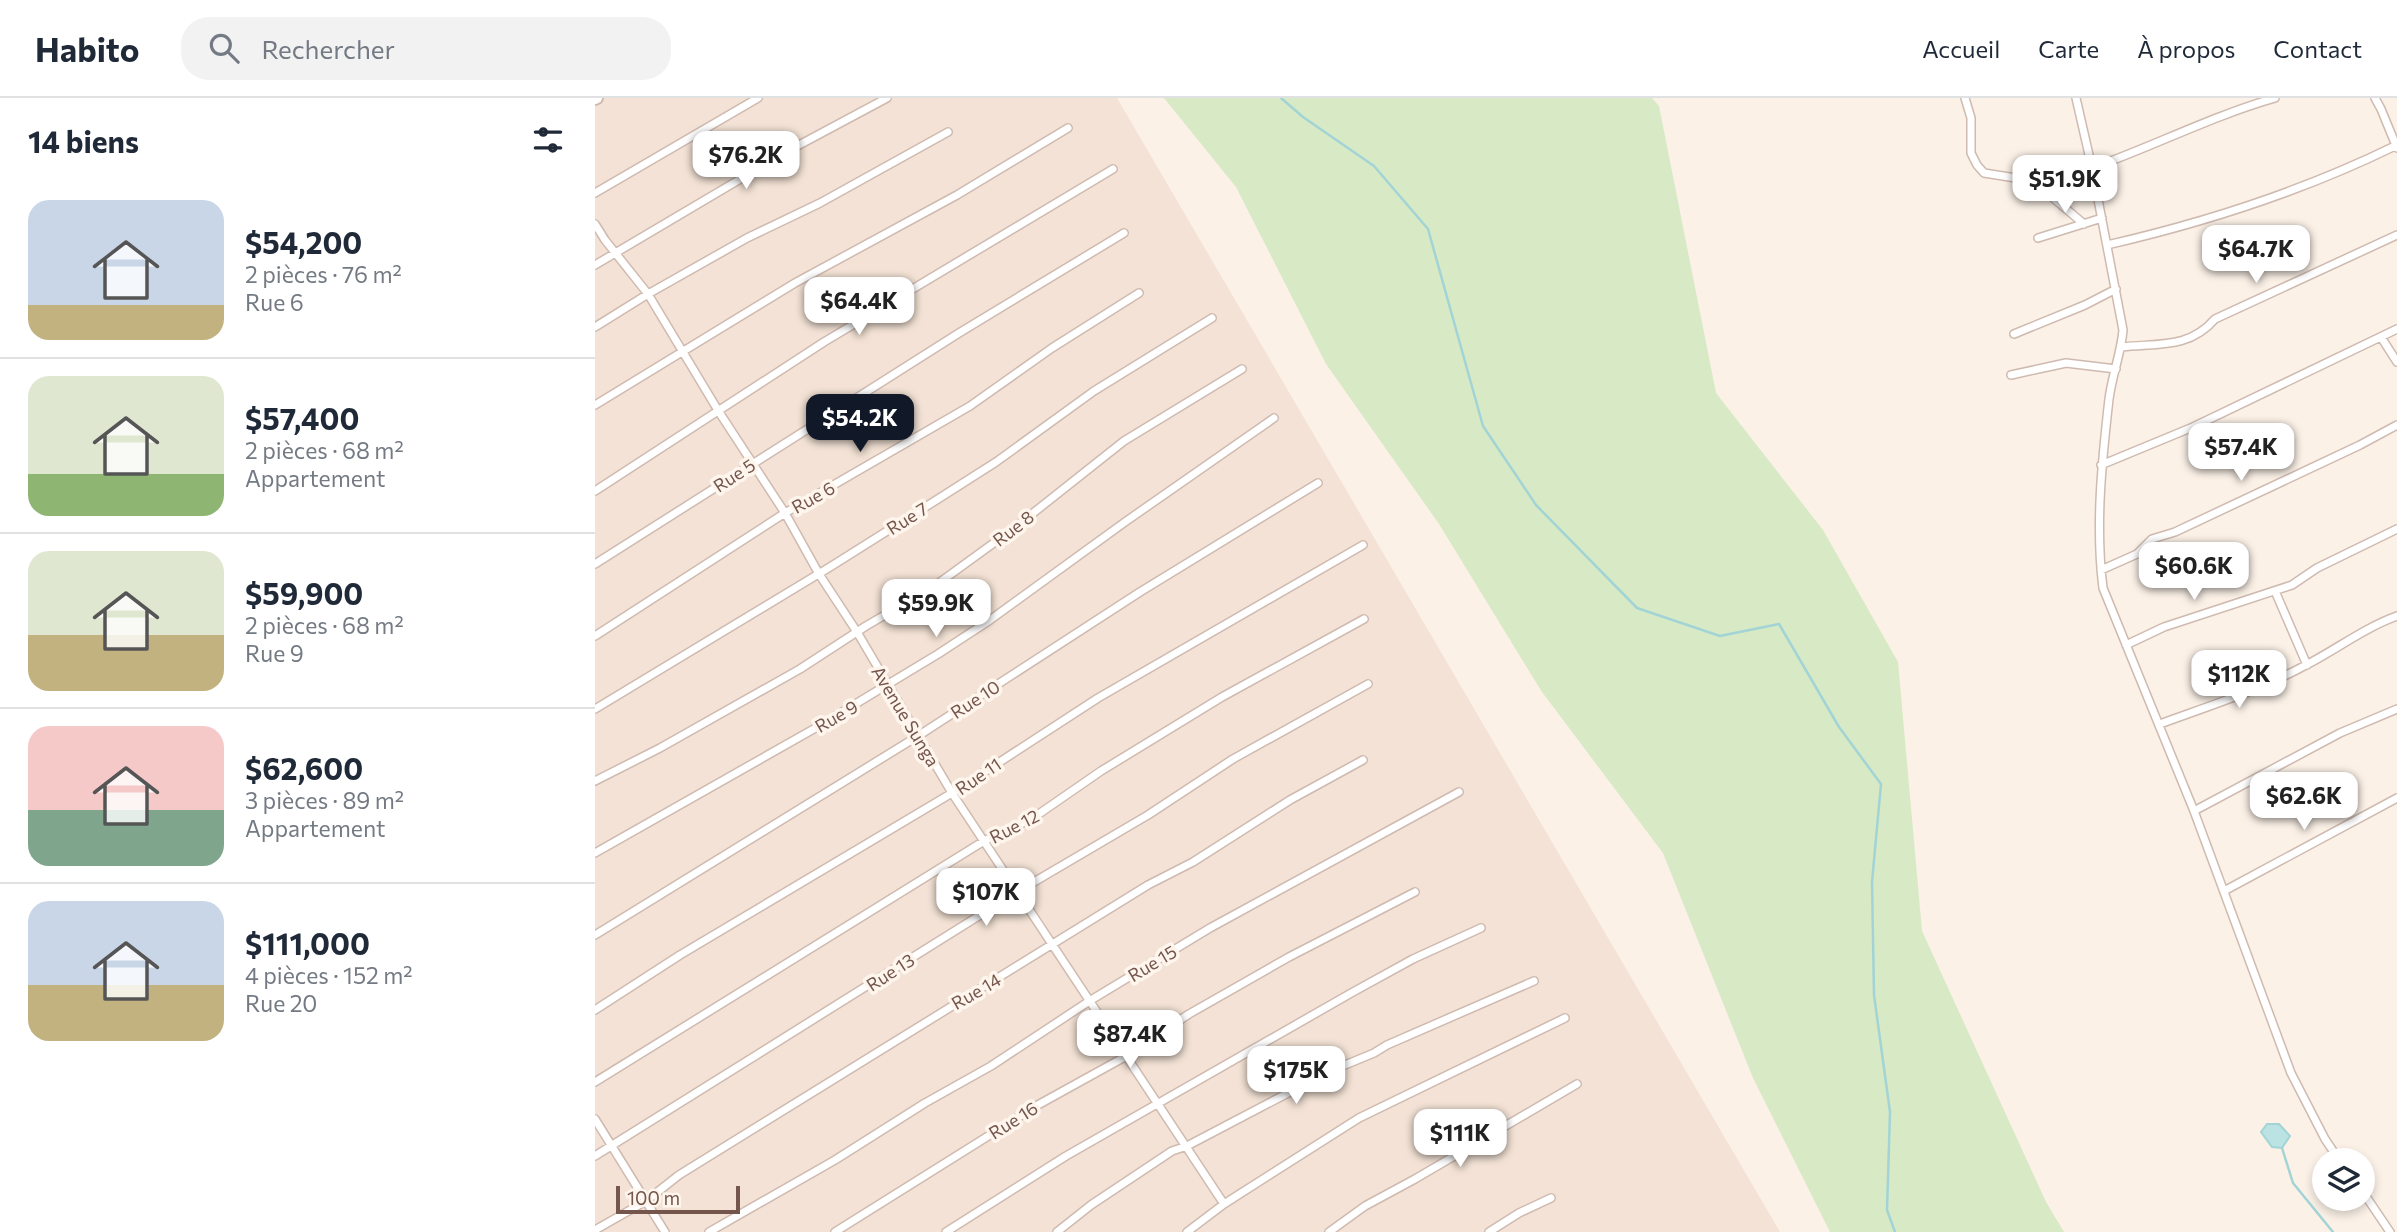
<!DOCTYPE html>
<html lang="fr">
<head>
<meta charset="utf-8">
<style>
	body { margin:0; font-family:Commissioner,sans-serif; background:#f2f2f3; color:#1f2937; height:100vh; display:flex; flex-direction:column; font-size:26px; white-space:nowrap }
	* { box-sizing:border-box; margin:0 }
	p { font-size:23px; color:#747a83 }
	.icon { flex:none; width:38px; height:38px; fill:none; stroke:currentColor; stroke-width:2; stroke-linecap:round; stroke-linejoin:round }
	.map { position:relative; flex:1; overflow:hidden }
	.panel { display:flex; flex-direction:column; background:#fff; width:595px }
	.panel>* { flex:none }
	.tools { position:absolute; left:1717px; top:1050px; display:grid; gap:14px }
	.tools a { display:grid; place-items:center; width:63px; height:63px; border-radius:50%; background:#fff; box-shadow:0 4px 10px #0003; font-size:35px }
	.scale { position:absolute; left:21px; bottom:18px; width:124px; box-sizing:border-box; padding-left:7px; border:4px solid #74564c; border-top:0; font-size:19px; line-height:24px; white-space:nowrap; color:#74564c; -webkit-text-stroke:5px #fef5ed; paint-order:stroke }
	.price { position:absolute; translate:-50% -60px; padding:0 16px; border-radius:14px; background:#fff; color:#222; font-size:23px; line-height:46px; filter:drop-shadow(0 2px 4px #0008) }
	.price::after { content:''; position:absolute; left:50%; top:42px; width:21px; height:16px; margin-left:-10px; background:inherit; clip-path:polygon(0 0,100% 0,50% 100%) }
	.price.current { background:#111827; color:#fff }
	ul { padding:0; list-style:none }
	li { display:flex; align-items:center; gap:21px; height:175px; padding:0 28px }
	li+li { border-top:2px solid #e0e1e3 }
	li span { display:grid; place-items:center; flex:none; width:196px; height:140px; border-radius:21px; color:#555 }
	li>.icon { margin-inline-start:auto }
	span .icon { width:84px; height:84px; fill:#fffc; stroke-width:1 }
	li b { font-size:30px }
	h2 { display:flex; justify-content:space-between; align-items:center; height:84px; padding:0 28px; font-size:30px }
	header { display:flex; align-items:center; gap:42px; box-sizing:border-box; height:98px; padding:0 35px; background:#fff; border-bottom:2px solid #e0e1e3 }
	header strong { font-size:33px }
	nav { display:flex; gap:38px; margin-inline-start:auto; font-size:24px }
	.search { width:490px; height:63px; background:#f2f2f3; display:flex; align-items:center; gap:18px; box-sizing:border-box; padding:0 24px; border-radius:28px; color:#747a83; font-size:26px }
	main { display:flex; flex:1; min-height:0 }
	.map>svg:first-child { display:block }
	.residential { fill:#f3e2d5 }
	.green { fill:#d8e9c5 }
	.water { fill:#bce3e4; stroke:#a2d4d6; stroke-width:2 }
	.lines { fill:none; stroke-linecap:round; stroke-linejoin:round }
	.stream { stroke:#a2d4d6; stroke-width:2.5 }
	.street-casing { stroke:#cfbab0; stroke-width:10 }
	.secondary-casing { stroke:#d2b9ad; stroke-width:14 }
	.street { stroke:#fff; stroke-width:7 }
	.secondary { stroke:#fff; stroke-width:10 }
	.labels { text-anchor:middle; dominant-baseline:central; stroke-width:7; stroke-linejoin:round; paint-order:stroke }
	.street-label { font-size:18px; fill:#74564c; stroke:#fef5ed }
</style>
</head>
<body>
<header>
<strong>Habito</strong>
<div class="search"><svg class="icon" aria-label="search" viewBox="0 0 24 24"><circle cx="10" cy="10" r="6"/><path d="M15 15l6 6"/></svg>Rechercher</div>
<nav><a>Accueil</a><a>Carte</a><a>À propos</a><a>Contact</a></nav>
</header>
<main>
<section class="panel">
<h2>14 biens<svg class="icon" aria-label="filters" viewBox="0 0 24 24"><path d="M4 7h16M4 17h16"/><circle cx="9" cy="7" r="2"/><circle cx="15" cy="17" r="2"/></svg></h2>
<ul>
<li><span style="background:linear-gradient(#c9d6e8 75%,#c2b280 0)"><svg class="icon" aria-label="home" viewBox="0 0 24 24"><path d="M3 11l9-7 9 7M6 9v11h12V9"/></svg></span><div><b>$54,200</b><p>2 pièces · 76 m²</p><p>Rue 6</p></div></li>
<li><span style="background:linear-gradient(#dfe7d0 70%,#8fb573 0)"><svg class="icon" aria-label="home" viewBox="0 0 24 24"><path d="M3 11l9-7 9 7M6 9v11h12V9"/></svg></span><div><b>$57,400</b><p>2 pièces · 68 m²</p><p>Appartement</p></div></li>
<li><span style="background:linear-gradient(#dfe7d0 60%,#c2b280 0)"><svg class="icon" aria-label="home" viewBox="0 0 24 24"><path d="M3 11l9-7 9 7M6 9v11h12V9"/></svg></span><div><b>$59,900</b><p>2 pièces · 68 m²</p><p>Rue 9</p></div></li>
<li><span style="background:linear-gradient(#f6c9c9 60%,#7fa58c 0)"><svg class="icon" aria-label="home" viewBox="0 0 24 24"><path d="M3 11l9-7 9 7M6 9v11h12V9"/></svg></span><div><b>$62,600</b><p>3 pièces · 89 m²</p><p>Appartement</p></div></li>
<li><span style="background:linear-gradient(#c9d6e8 60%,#c2b280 0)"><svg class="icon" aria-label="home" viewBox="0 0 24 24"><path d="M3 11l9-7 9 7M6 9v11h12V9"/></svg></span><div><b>$111,000</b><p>4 pièces · 152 m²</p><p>Rue 20</p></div></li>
</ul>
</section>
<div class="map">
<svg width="1802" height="1134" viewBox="0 0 1802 1134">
	<rect width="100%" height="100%" fill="#fbf1e7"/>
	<path class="residential" d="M0,0H522L1185,1134H0Z"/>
	<path class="green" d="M569,0H1057L1064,8L1121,295L1228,432L1303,564L1327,833L1451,1104L1469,1134H1235L1158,980L1068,755L947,594L844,426L731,266L641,89Z"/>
	<path class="water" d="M1672,1026H1684L1695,1038L1687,1050L1677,1049L1666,1034Z"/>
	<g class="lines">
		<path class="stream" d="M686,0L708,19L779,68L833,131L888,328L941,407L1042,510L1125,538L1184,526L1244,629L1286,686L1277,784L1279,897L1295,1014L1292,1112L1300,1134
			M1687,1050L1698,1085L1738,1134"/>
		<defs>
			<path id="street" d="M1370,0L1376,20V55L1382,67L1389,75L1427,81L1444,88L1489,126
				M1481,0L1497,70L1528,232C1526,256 1517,277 1514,301C1507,363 1500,427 1508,490L1599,713L1696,975L1730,1041L1744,1062
				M1780,0L1786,11L1802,50
				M1497,70C1559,48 1617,18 1680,0
				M0,95L163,0
				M0,126L10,142L53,196L124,314L190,415L224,476L262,534L357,695L629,1106
				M1443,140L1507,120
				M1512,147C1612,124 1708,93 1800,48
				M0,167L191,54L292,0
				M0,229L53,196L152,140L225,105L353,34
				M1419,236L1490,207L1521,191
				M1786,239L1802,264
				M1527,249C1563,245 1594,251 1620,221L1802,137
				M1416,277L1471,265L1521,271
				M0,307L200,185L362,97L473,30
				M1506,367L1598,329L1802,231
				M0,393L229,244L518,71
				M0,466L364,235L529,135
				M1506,472L1542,456L1557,441L1580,434L1765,347L1802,327
				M1680,493L1712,567
				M0,538L190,415L375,308L457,250L544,195
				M1531,547L1569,529L1697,487L1722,470L1802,431
				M0,611L235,469L343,401L401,364L499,293L617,220
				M1565,626C1614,608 1665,592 1711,567C1742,551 1769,530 1802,518
				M0,683L65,650L205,571L271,528L341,487L418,431L529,343L647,271
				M1599,713L1745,635L1802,611
				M0,755L224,628L343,556L395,522L530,424L679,320
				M1629,793L1802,700
				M0,837L323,638L545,494L723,385
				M0,912L85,857L357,695L503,600L768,447
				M0,984L389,743L438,720L506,673L627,599L769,521
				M0,1021L70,1134
				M0,1058L422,794L553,717L638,661L773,586
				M1768,1094L1795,1134
				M0,1132L51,1103L84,1077L553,787L598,764L695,702L768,662
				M114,1134L240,1062L330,1005L396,968L496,902L615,830L864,694
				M240,1134L441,1008L526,961L594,916L694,859L820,794
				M351,1134L471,1058L758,894L818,861L886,830
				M462,1134L496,1107L577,1053L592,1048L733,974L779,955L792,947L939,883
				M592,1134L629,1106L764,1020L970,920
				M734,1134L770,1108L820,1081L982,986
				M894,1134L924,1115L956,1100"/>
			<path id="secondary" d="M0,1L2,0"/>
		</defs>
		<use href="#street" class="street-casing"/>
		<use href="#secondary" class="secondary-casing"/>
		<use href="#street" class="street"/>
		<use href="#secondary" class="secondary"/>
	</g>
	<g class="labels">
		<g class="street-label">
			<text transform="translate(139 377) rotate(-33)">Rue 5</text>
			<text transform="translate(218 399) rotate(-29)">Rue 6</text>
			<text transform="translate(312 420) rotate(-32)">Rue 7</text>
			<text transform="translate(418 430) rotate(-37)">Rue 8</text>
			<text transform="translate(380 601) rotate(-33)">Rue 10</text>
			<text transform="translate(241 618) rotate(-30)">Rue 9</text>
			<text transform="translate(311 618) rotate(59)">Avenue Sunga</text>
			<text transform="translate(383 678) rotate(-34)">Rue 11</text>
			<text transform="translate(419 728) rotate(-27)">Rue 12</text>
			<text transform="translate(557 865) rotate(-31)">Rue 15</text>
			<text transform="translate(295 874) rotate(-33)">Rue 13</text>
			<text transform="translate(381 893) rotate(-30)">Rue 14</text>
			<text transform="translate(418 1022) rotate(-32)">Rue 16</text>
		</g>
	</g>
</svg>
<div class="tools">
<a><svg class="icon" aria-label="layers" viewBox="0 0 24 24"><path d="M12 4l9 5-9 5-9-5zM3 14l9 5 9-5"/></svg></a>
</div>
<div class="scale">100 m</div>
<b class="price" style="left:151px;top:93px">$76.2K</b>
<b class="price" style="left:1470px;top:117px">$51.9K</b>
<b class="price" style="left:1661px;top:187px">$64.7K</b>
<b class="price" style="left:264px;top:239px">$64.4K</b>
<b class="price current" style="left:265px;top:356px">$54.2K</b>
<b class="price" style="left:1646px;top:385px">$57.4K</b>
<b class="price" style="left:1599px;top:504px">$60.6K</b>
<b class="price" style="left:341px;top:541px">$59.9K</b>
<b class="price" style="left:1644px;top:612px">$112K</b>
<b class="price" style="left:1709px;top:734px">$62.6K</b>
<b class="price" style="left:391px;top:830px">$107K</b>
<b class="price" style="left:535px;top:972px">$87.4K</b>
<b class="price" style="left:701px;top:1008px">$175K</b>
<b class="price" style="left:865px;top:1071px">$111K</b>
</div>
</main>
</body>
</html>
